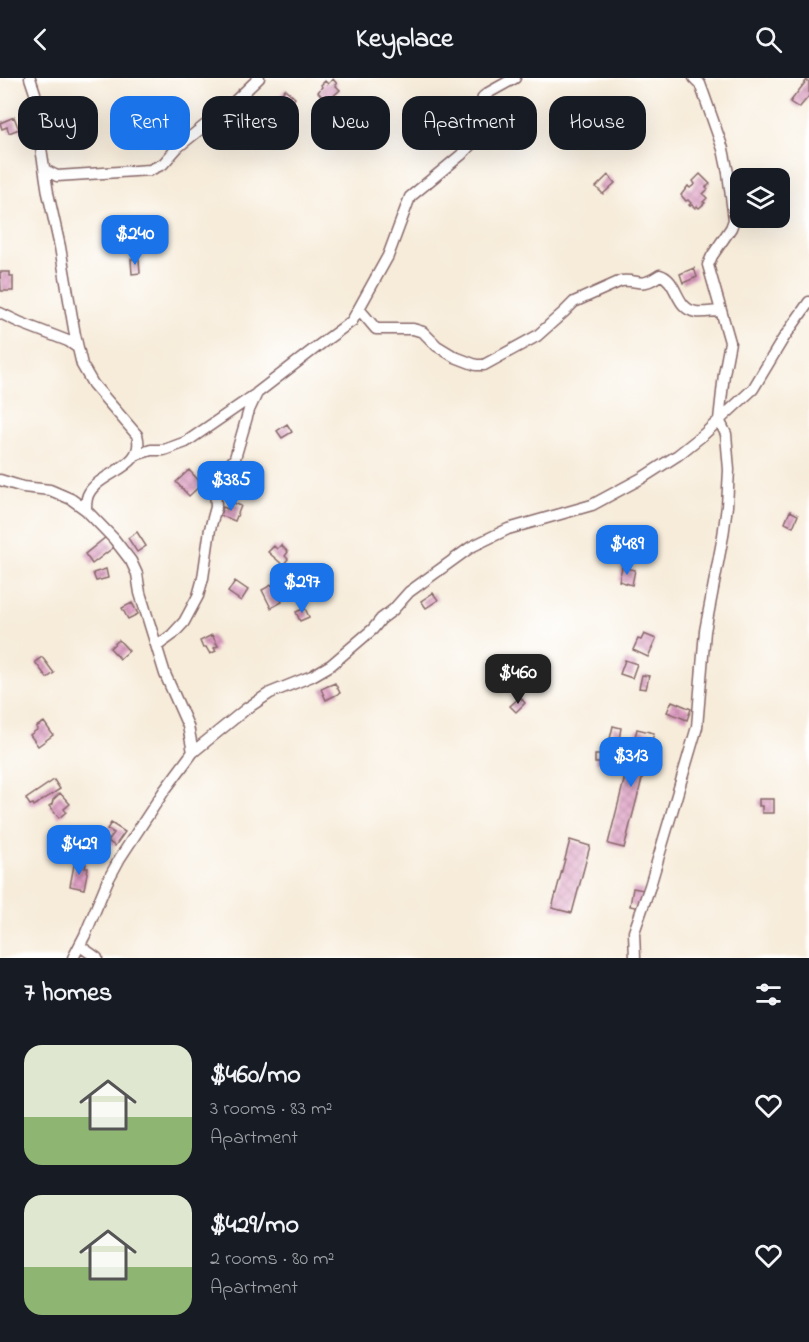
<!DOCTYPE html>
<html lang="en">
<head>
<meta charset="utf-8">
<style>
	body { margin:0; font-family:"Indie Flower",sans-serif; background:#20242c; color:#f1f3f6; height:100vh; display:flex; flex-direction:column; font-size:22px; white-space:nowrap }
	* { box-sizing:border-box; margin:0 }
	p { font-size:20px; color:#9ea1a6 }
	.icon { flex:none; width:33px; height:33px; fill:none; stroke:currentColor; stroke-width:2; stroke-linecap:round; stroke-linejoin:round }
	.map { position:relative; height:880px; overflow:hidden }
	.drawer { display:flex; flex-direction:column; background:#171b24; flex:1 }
	.drawer>* { flex:none }
	.guide { position:absolute; left:18px; top:18px; width:774px; height:54px; display:flex; gap:12px }
	.tools { position:absolute; left:730px; top:90px; display:grid; gap:12px }
	.tools a { display:grid; place-items:center; width:60px; height:60px; border-radius:12px; background:#171b24; box-shadow:0 6px 24px #0002; font-size:30px }
	.price { position:absolute; translate:-50% -51px; padding:0 14px; border-radius:12px; background:#1a73e8; color:#fff; font-size:20px; line-height:39px; filter:drop-shadow(0 2px 3px #0008) }
	.price::after { content:''; position:absolute; left:50%; top:36px; width:18px; height:14px; margin-left:-9px; background:inherit; clip-path:polygon(0 0,100% 0,50% 100%) }
	.price.current { background:#222; color:#fff }
	ul { padding:0; list-style:none }
	li { display:flex; align-items:center; gap:18px; height:150px; padding:0 24px }
	li span { display:grid; place-items:center; flex:none; width:168px; height:120px; border-radius:18px; color:#555 }
	li>.icon { margin-inline-start:auto }
	span .icon { width:72px; height:72px; fill:#fffc; stroke-width:1 }
	li b { font-size:26px }
	h2 { display:flex; justify-content:space-between; align-items:center; height:72px; padding:0 24px; font-size:26px }
	.tag { padding:0 21px; border-radius:18px; background:#171b24; box-shadow:0 6px 24px #0002; font-size:21px; line-height:54px }
	.tag.current { background:#1a73e8; color:#fff }
	header { display:flex; justify-content:space-between; align-items:center; height:78px; padding:0 24px; background:#171b24; font-size:27px; font-weight:700 }
	.map>svg:first-child { display:block }
	.building { fill:url(#building-cross-hatch) }
	.lines { fill:none; stroke-linecap:round; stroke-linejoin:round }
	.minor-casing { stroke:#876768; stroke-width:13 }
	.minor { stroke:#fff; stroke-width:10 }
</style>
</head>
<body>
<header><svg class="icon" aria-label="back" viewBox="0 0 24 24"><path d="M15 5l-7 7 7 7"/></svg>Keyplace<svg class="icon" aria-label="search" viewBox="0 0 24 24"><circle cx="10" cy="10" r="6"/><path d="M15 15l6 6"/></svg></header>
<div class="map">
<svg width="809" height="880" viewBox="0 0 809 880">
	<defs>
		<pattern id="building-cross-hatch" width="8" height="8" patternUnits="userSpaceOnUse" patternTransform="scale(1.5)"><rect width="8" height="8" fill="#dfa0c4"/><path d="M0 0l8 8M0 8l8-8" fill="none" stroke="#b7829f"/></pattern>
	</defs>
	<rect width="100%" height="100%" fill="#fff"/>
	<filter id="ink" filterUnits="userSpaceOnUse"><feTurbulence type="fractalNoise" baseFrequency=".0167" numOctaves="2"/><feDisplacementMap in="SourceGraphic" scale="12" xChannelSelector="R" yChannelSelector="G"/><feConvolveMatrix kernelMatrix="1 2 1 2 8 2 1 2 1" color-interpolation-filters="sRGB"/></filter>
	<filter id="wash" filterUnits="userSpaceOnUse"><feTurbulence type="fractalNoise" baseFrequency=".008" numOctaves="4" result="noise"/><feDisplacementMap in="SourceGraphic" scale="24" xChannelSelector="R" yChannelSelector="G"/><feGaussianBlur stdDeviation="1.35" result="paint"/><feColorMatrix in="noise" values="0 0 0 0 0 0 0 0 0 0 0 0 0 0 0 0 0 1.4 0 .05"/><feComposite in="paint" operator="in"/></filter>
	<g filter="url(#wash)">
		<rect width="100%" height="100%" fill="#f7ecda"/>
		<g id="blocks">
			<path class="building" d="M333,1L337,6L335,7L340,12L329,22L327,19L324,21L318,14L322,9L321,7L325,3L328,6Z
				M807,2L809,4V18L799,30L790,24Z
				M285,11L295,20L287,32L278,23L281,20L279,19Z
				M14,39L18,49L25,46L28,54L22,57L19,51L9,55L7,49L2,51L0,45Z
				M429,42L439,51L432,59L422,50Z
				M700,96L710,106L706,109L708,111L703,116L707,120L703,124L705,125L699,130L697,128L695,130L692,127L690,128L689,127L691,125L688,122L686,123L681,117L688,108L690,110L695,106L693,103Z
				M608,97L615,105L603,116L596,109Z
				M131,181H139L140,195L132,196Z
				M694,190L697,199L683,205L680,196Z
				M0,194H10V198H13V213H1Z
				M287,346L292,354L282,360L277,353Z
				M189,392L202,406L189,418L176,404Z
				M231,424L241,428L235,443L220,437L223,429L228,431Z
				M790,433L798,437L793,449L785,445Z
				M137,454L146,468L137,474L128,460Z
				M106,459L114,469L92,486L85,476Z
				M281,467L288,474L285,478L288,481L283,487L268,474L274,468L277,471Z
				M622,489L635,492L632,507L619,503Z
				M106,491L108,500L96,503L93,495Z
				M235,503L248,512L241,523L228,514Z
				M273,506L282,524L271,530L262,512Z
				M433,515L438,522L426,530L421,523Z
				M132,525L138,536L128,541L122,530Z
				M305,530L309,539L300,543L296,534Z
				M644,556L656,561L648,579L633,572L638,561L641,562Z
				M212,557L218,568L214,570L216,573L210,576L206,569L203,570L200,563Z
				M119,562L129,573L120,581L110,570Z
				M42,579L54,595L47,600L35,584Z
				M625,582L637,586L632,600L620,596Z
				M642,597L649,598L646,611L639,610Z
				M335,605L340,615L326,622L321,611Z
				M520,619L525,625L516,634L510,628Z
				M672,623L691,631L687,642L667,634Z
				M44,644L53,657L38,668L30,657L38,651L36,649Z
				M613,648L621,650L618,667L609,665Z
				M637,651L654,655L624,770L608,766Z
				M595,677H613L612,685H595Z
				M54,702L60,711L34,728L33,726L30,727L26,721Z
				M60,715L70,726L64,731L66,734L59,740L49,728L52,726L53,722Z
				M759,721H774V735H762V728H759Z
				M111,745L125,754L115,768L108,763L114,755L107,751Z
				M570,762L590,768L572,835L552,830Z
				M81,785L86,786L85,790H88L84,811L70,808L74,787L80,788Z
				M633,810L644,812L640,830L630,828Z"/>
		</g>
	</g>
	<g filter="url(#ink)">
		<use href="#blocks" fill-opacity="0" stroke="#876768" stroke-width="1.5"/>
		<g class="lines">
			<defs>
				<path id="minor" d="M30,0L35,15L41,70L48,115L60,169L75,257L82,287L93,306L137,357C147,390 99,393 88,417C86,422 86,427 86,432
					M45,92L57,98L150,92L163,86L178,69L234,24L259,0
					M359,231L376,251H413L423,254L437,268L455,279L476,287H484L537,258L564,234L574,224L621,203C641,201 639,211 660,197C678,202 675,231 696,234C704,235 713,233 721,233
					M0,235L21,245L68,263L78,270
					M135,377L151,372H164L186,364L256,316
					M0,402L23,409L50,412L71,421L86,432L114,461L131,483L137,496L140,515L165,596L188,648L193,674
					M157,568L172,557L184,544L198,518L203,500L210,451L216,429L215,405L235,380L249,332L257,315L318,268L352,243L388,178L410,119L461,77L475,62L481,49V29L483,19L488,15L515,0
					M80,868L97,880
					M73,880L85,857L107,804L120,780L164,713L193,674L246,631L270,615L312,598L331,587L373,551L381,541L393,532L409,514L471,469L508,451L592,427L642,400L678,377L703,357L753,311L783,261L809,224
					M635,880L634,854L650,808L697,649L705,553L723,458L727,428L729,392L726,356L719,342L724,296L730,264L708,187L712,178L731,150L734,142L728,95L723,71L704,17L700,6L694,0"/>
			</defs>
			<use href="#minor" class="minor-casing"/>
			<use href="#minor" class="minor"/>
		</g>
	</g>
</svg>
<div class="tools">
<a><svg class="icon" aria-label="layers" viewBox="0 0 24 24"><path d="M12 4l9 5-9 5-9-5zM3 14l9 5 9-5"/></svg></a>
</div>
<b class="price" style="left:135px;top:188px">$240</b>
<b class="price" style="left:231px;top:434px">$385</b>
<b class="price" style="left:627px;top:498px">$489</b>
<b class="price" style="left:302px;top:536px">$297</b>
<b class="price current" style="left:518px;top:627px">$460</b>
<b class="price" style="left:631px;top:710px">$313</b>
<b class="price" style="left:79px;top:798px">$429</b>
<div class="guide">
<a class="tag">Buy</a>
<a class="tag current">Rent</a>
<a class="tag">Filters</a>
<a class="tag">New</a>
<a class="tag">Apartment</a>
<a class="tag">House</a>
</div>
</div>
<section class="drawer">
<h2>7 homes<svg class="icon" aria-label="filters" viewBox="0 0 24 24"><path d="M4 7h16M4 17h16"/><circle cx="9" cy="7" r="2"/><circle cx="15" cy="17" r="2"/></svg></h2>
<ul>
<li><span style="background:linear-gradient(#dfe7d0 60%,#8fb573 0)"><svg class="icon" aria-label="home" viewBox="0 0 24 24"><path d="M3 11l9-7 9 7M6 9v11h12V9"/></svg></span><div><b>$460/mo</b><p>3 rooms · 83 m²</p><p>Apartment</p></div><svg class="icon" aria-label="heart" viewBox="0 0 24 24"><path d="M12 20l-8-8c-3-5 5-10 8-4 3-6 11-1 8 4z"/></svg></li>
<li><span style="background:linear-gradient(#dfe7d0 60%,#8fb573 0)"><svg class="icon" aria-label="home" viewBox="0 0 24 24"><path d="M3 11l9-7 9 7M6 9v11h12V9"/></svg></span><div><b>$429/mo</b><p>2 rooms · 80 m²</p><p>Apartment</p></div><svg class="icon" aria-label="heart" viewBox="0 0 24 24"><path d="M12 20l-8-8c-3-5 5-10 8-4 3-6 11-1 8 4z"/></svg></li>
</ul>
</section>
</body>
</html>
